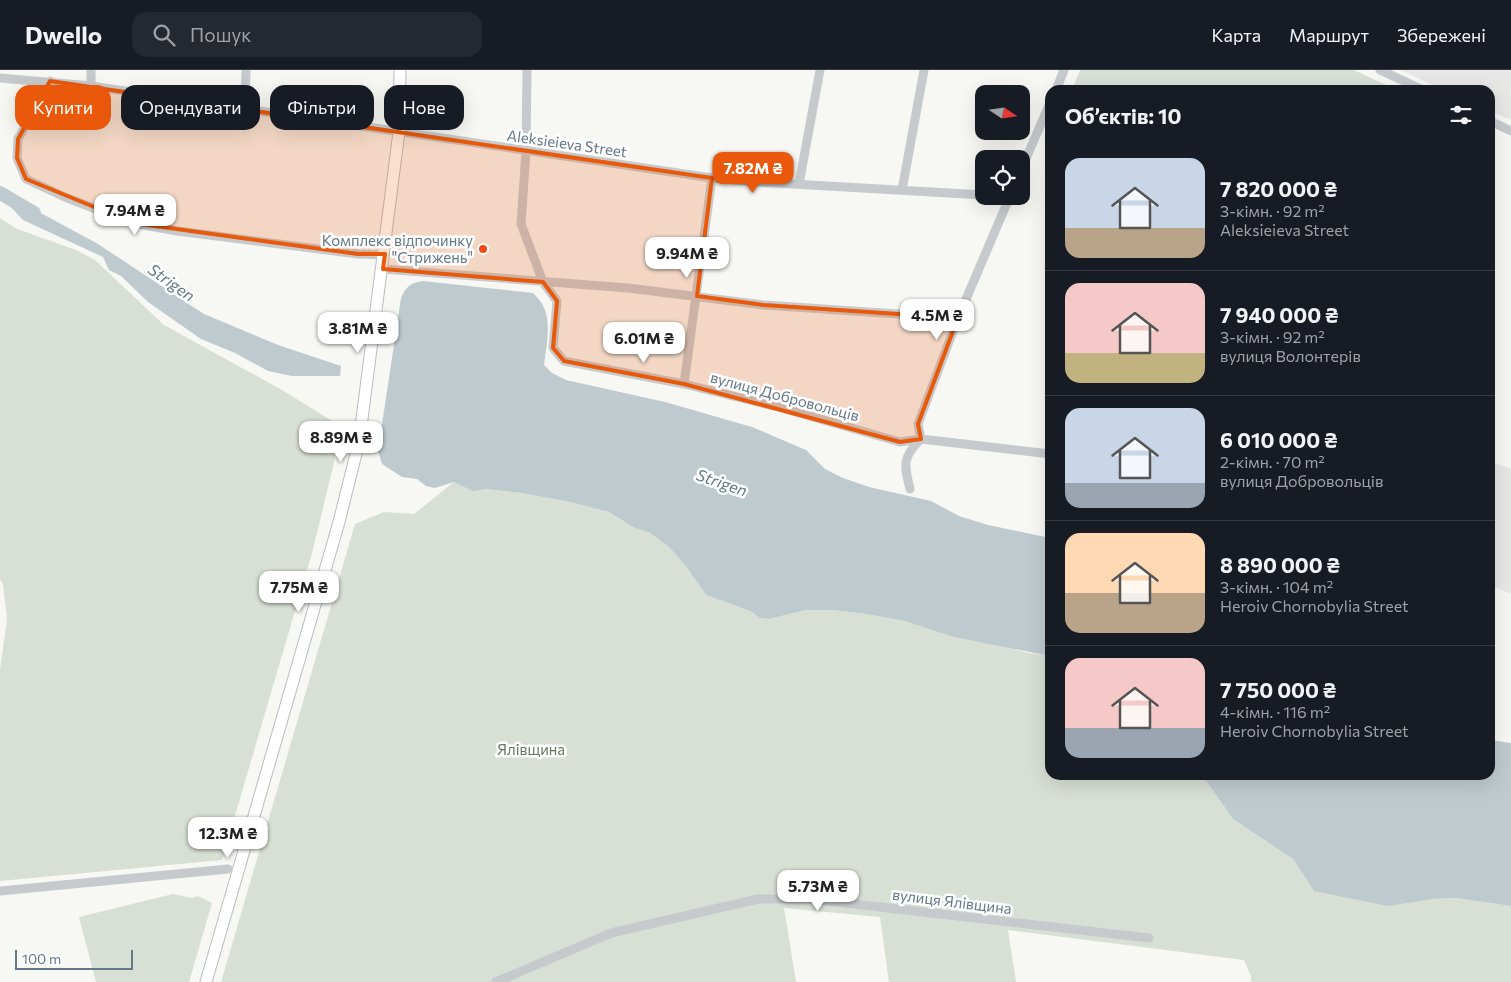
<!DOCTYPE html>
<html lang="uk">
<head>
<meta charset="utf-8">
<style>
	body { margin:0; font-family:Commissioner,sans-serif; background:#242831; color:#f1f3f6; height:100vh; display:flex; flex-direction:column; font-size:19px; white-space:nowrap }
	* { box-sizing:border-box; margin:0 }
	p { font-size:16px; color:#9ea1a6 }
	.icon { flex:none; width:28px; height:28px; fill:none; stroke:currentColor; stroke-width:2; stroke-linecap:round; stroke-linejoin:round }
	.map { position:relative; flex:1; overflow:hidden }
	.panel { position:absolute; left:1045px; top:15px; width:450px; height:695px; display:flex; flex-direction:column; background:#171b24; border-radius:15px; box-shadow:0 5px 20px #0002 }
	.panel>* { flex:none }
	.hud { position:absolute; left:15px; top:15px; width:475px; height:45px; display:flex; gap:10px }
	.needle { width:32px; rotate:103deg }
	.controls { position:absolute; left:975px; top:15px; display:grid; gap:10px }
	.controls a { display:grid; place-items:center; width:55px; height:55px; border-radius:10px; background:#171b24; box-shadow:0 5px 20px #0002; font-size:25px }
	.scale { position:absolute; left:15px; bottom:12px; width:118px; box-sizing:border-box; padding-left:5px; border:2px solid #637787; border-top:0; font-size:14px; line-height:18px; white-space:nowrap; color:#637787; -webkit-text-stroke:4px #fff; paint-order:stroke }
	.price { position:absolute; translate:-50% -42px; padding:0 11px; border-radius:10px; background:#fff; color:#222; font-size:16px; line-height:32px; filter:drop-shadow(0 1px 2px #0008) }
	.price::after { content:''; position:absolute; left:50%; top:30px; width:15px; height:11px; margin-left:-8px; background:inherit; clip-path:polygon(0 0,100% 0,50% 100%) }
	.price.selected { background:#ea580c; color:#fff }
	ul { padding:0; list-style:none }
	li { display:flex; align-items:center; gap:15px; height:125px; padding:0 20px }
	li+li { border-top:1px solid #363941 }
	li span { display:grid; place-items:center; flex:none; width:140px; height:100px; border-radius:15px; color:#555 }
	li>.icon { margin-inline-start:auto }
	span .icon { width:60px; height:60px; fill:#fffc; stroke-width:1 }
	li b { font-size:21px }
	h2 { display:flex; justify-content:space-between; align-items:center; height:60px; padding:0 20px; font-size:21px }
	.tag { padding:0 18px; border-radius:15px; background:#171b24; box-shadow:0 5px 20px #0002; font-size:18px; line-height:45px }
	.tag.selected { background:#ea580c; color:#fff }
	header { display:flex; align-items:center; gap:30px; box-sizing:border-box; height:70px; padding:0 25px; background:#171b24; border-bottom:1px solid #363941 }
	header strong { font-size:24px }
	nav { display:flex; gap:28px; margin-inline-start:auto; font-size:18px }
	.search { width:350px; height:45px; background:#242831; display:flex; align-items:center; gap:12px; box-sizing:border-box; padding:0 18px; border-radius:15px; color:#9ea1a6; font-size:19px }
	.map>svg:first-child { display:block }
	.built { fill:#e7e8e6 }
	.green { fill:#d8dfd4 }
	.water { fill:#bfcacf }
	.lines { fill:none; stroke-linecap:round; stroke-linejoin:round }
	.river { stroke:#bfcacf; stroke-width:14 }
	.major-casing { stroke:#b9bdc1; stroke-width:13 }
	.minor { stroke:#c6cacd; stroke-width:9 }
	.major { stroke:#fff; stroke-width:11 }
	.marked { fill:#e8590c; fill-opacity:0.2; stroke:#e8590c; stroke-width:4; stroke-linejoin:round }
	.poi-dot { fill:#f14a19; stroke:#fff; stroke-width:2 }
	.labels { text-anchor:middle; dominant-baseline:central; stroke-width:5; stroke-linejoin:round; paint-order:stroke }
	.street-label { font-size:15px; fill:#637787; stroke:#fff }
	.poi-label { font-size:15px; fill:#637787; stroke:#fff; text-anchor:end }
	.park-label { font-size:15px; fill:#64785f; stroke:#fff }
	.water-label { font-size:16px; font-style:italic; fill:#5f7983; stroke:#fff }
</style>
</head>
<body>
<header>
<strong>Dwello</strong>
<div class="search"><svg class="icon" aria-label="search" viewBox="0 0 24 24"><circle cx="10" cy="10" r="6"/><path d="M15 15l6 6"/></svg>Пошук</div>
<nav><a>Карта</a><a>Маршрут</a><a>Збережені</a></nav>
</header>
<div class="map">
<svg width="1511" height="912" viewBox="0 0 1511 912">
	<rect width="100%" height="100%" fill="#f7f7f3"/>
	<path class="built" d="M1401,0H1511V50L1490,41V20H1443Z
		M1490,392L1511,398V524L1490,515Z"/>
	<path class="green" d="M1080,0H1354L1388,16L1386,20H1072Z
		M0,148L17,159L76,180L95,190L164,255L282,320L337,354L334,393L312,483L222,790L0,811V600L7,549L3,514L0,509Z
		M454,412L473,420L486,419L521,423L570,432L609,442L633,457L650,463L668,476L685,495L706,525L750,541L760,548L769,549L806,540H832L866,544L905,551L1029,583L1050,586V705H1202L1233,749L1293,789L1314,821L1432,829L1456,828L1511,836V912H1251V906L1244,890L1008,860L1016,912H889L880,847L784,838L796,912H221L355,454L384,442L414,444Z
		M173,824L192,828L198,826L212,833L189,912H96L79,847Z"/>
	<path class="water" d="M9,135H26L98,174L204,244L278,275L341,296L340,306H292L268,301L235,283L201,269L148,232L121,206L109,200L103,187L23,150Z
		M423,211L533,223C555,242 547,269 544,295L552,303L566,310L665,332L752,357L806,380L825,399L843,408L869,417L931,431L959,446L988,455L1050,468V586L954,567L905,551L866,544L832,540H806L769,549L760,548L750,541L706,525L685,495L668,476L650,463L633,457L609,442L570,432L521,423L486,419L473,421L454,412L435,418L426,416L417,409L402,407L382,394L378,381L401,228C406,216 411,213 423,211Z
		M1490,670L1511,673V836L1456,828L1432,829L1388,836L1314,821L1293,789L1233,749L1202,705H1490Z"/>
	<g class="lines">
		<path class="river" d="M0,123L34,143"/>
		<defs>
			<path id="major" d="M206,912L339,452L359,372L399,62L400,0"/>
		</defs>
		<use href="#major" class="major-casing"/>
		<path class="minor" d="M527,0L526,81L521,154L543,212L557,231L553,278L564,291L684,314L778,337L900,372L921,369L1050,384
			M1380,0L1423,20
			M0,8L91,16L712,108L758,112L984,125
			M50,11L18,69L17,88L26,109L67,128L133,153L177,161L358,184L385,185
			M91,16V0
			M1056,20L1064,0
			M245,38L246,0
			M1490,51L1511,61
			M1021,100L1050,33
			M799,114L820,0
			M902,120L924,0
			M383,199L628,218L764,235L958,248
			M684,314L712,108
			M910,419C904,395 902,387 921,369L918,354L958,248L1010,126
			M0,821L228,799
			M496,912L611,863L758,829H810L1149,868"/>
		<use href="#major" class="major"/>
	</g>
	<path class="marked" d="M50,11L712,108L697,226L764,235L958,248L918,354L921,369L900,372L684,314L564,291L553,278L557,231L543,212L383,199L385,184H358L133,153L26,109L17,88L18,69Z"/>
	<circle class="poi-dot" cx="483" cy="179" r="5"/>
	<g class="labels">
		<g class="street-label">
			<text transform="translate(567 73) rotate(8)">Aleksieieva Street</text>
			<text transform="translate(785 326) rotate(15)">вулиця Добровольців</text>
			<text transform="translate(952 831) rotate(7)">вулиця Ялівщина</text>
		</g>
		<g class="poi-label">
			<text x="473" y="170">Комплекс відпочинку<tspan x="473" dy="17">"Стрижень"</tspan></text>
		</g>
		<g class="park-label">
			<text x="531" y="679">Ялівщина</text>
		</g>
		<g class="water-label">
			<text transform="translate(172 212) rotate(35)">Strigen</text>
			<text transform="translate(722 412) rotate(19)">Strigen</text>
		</g>
	</g>
</svg>
<div class="controls">
<a><svg class="needle" viewBox="-14 -14 28 28"><path d="M0-13l5 13h-10z" fill="#e53935"/><path d="M0 13l5-13h-10z" fill="#9ea1a6"/></svg></a>
<a><svg class="icon" aria-label="locate" viewBox="0 0 24 24"><circle cx="12" cy="12" r="6"/><path d="M12 2v4M12 18v4M2 12h4M18 12h4"/></svg></a>
</div>
<div class="scale">100 m</div>
<b class="price selected" style="left:753px;top:124px">7.82M ₴</b>
<b class="price" style="left:135px;top:166px">7.94M ₴</b>
<b class="price" style="left:687px;top:209px">9.94M ₴</b>
<b class="price" style="left:937px;top:271px">4.5M ₴</b>
<b class="price" style="left:358px;top:284px">3.81M ₴</b>
<b class="price" style="left:644px;top:294px">6.01M ₴</b>
<b class="price" style="left:341px;top:393px">8.89M ₴</b>
<b class="price" style="left:299px;top:543px">7.75M ₴</b>
<b class="price" style="left:228px;top:789px">12.3M ₴</b>
<b class="price" style="left:818px;top:842px">5.73M ₴</b>
<div class="hud">
<a class="tag selected">Купити</a>
<a class="tag">Орендувати</a>
<a class="tag">Фільтри</a>
<a class="tag">Нове</a>
</div>
<section class="panel">
<h2>Об’єктів: 10<svg class="icon" aria-label="filters" viewBox="0 0 24 24"><path d="M4 7h16M4 17h16"/><circle cx="9" cy="7" r="2"/><circle cx="15" cy="17" r="2"/></svg></h2>
<ul>
<li><span style="background:linear-gradient(#c9d6e8 70%,#b9a48a 0)"><svg class="icon" aria-label="home" viewBox="0 0 24 24"><path d="M3 11l9-7 9 7M6 9v11h12V9"/></svg></span><div><b>7 820 000 ₴</b><p>3-кімн. · 92 m²</p><p>Aleksieieva Street</p></div></li>
<li><span style="background:linear-gradient(#f6c9c9 70%,#c2b280 0)"><svg class="icon" aria-label="home" viewBox="0 0 24 24"><path d="M3 11l9-7 9 7M6 9v11h12V9"/></svg></span><div><b>7 940 000 ₴</b><p>3-кімн. · 92 m²</p><p>вулиця Волонтерів</p></div></li>
<li><span style="background:linear-gradient(#c9d6e8 75%,#9aa5b1 0)"><svg class="icon" aria-label="home" viewBox="0 0 24 24"><path d="M3 11l9-7 9 7M6 9v11h12V9"/></svg></span><div><b>6 010 000 ₴</b><p>2-кімн. · 70 m²</p><p>вулиця Добровольців</p></div></li>
<li><span style="background:linear-gradient(#ffd9b3 60%,#b9a48a 0)"><svg class="icon" aria-label="home" viewBox="0 0 24 24"><path d="M3 11l9-7 9 7M6 9v11h12V9"/></svg></span><div><b>8 890 000 ₴</b><p>3-кімн. · 104 m²</p><p>Heroiv Chornobylia Street</p></div></li>
<li><span style="background:linear-gradient(#f6c9c9 70%,#9aa5b1 0)"><svg class="icon" aria-label="home" viewBox="0 0 24 24"><path d="M3 11l9-7 9 7M6 9v11h12V9"/></svg></span><div><b>7 750 000 ₴</b><p>4-кімн. · 116 m²</p><p>Heroiv Chornobylia Street</p></div></li>
</ul>
</section>
</div>
</body>
</html>
